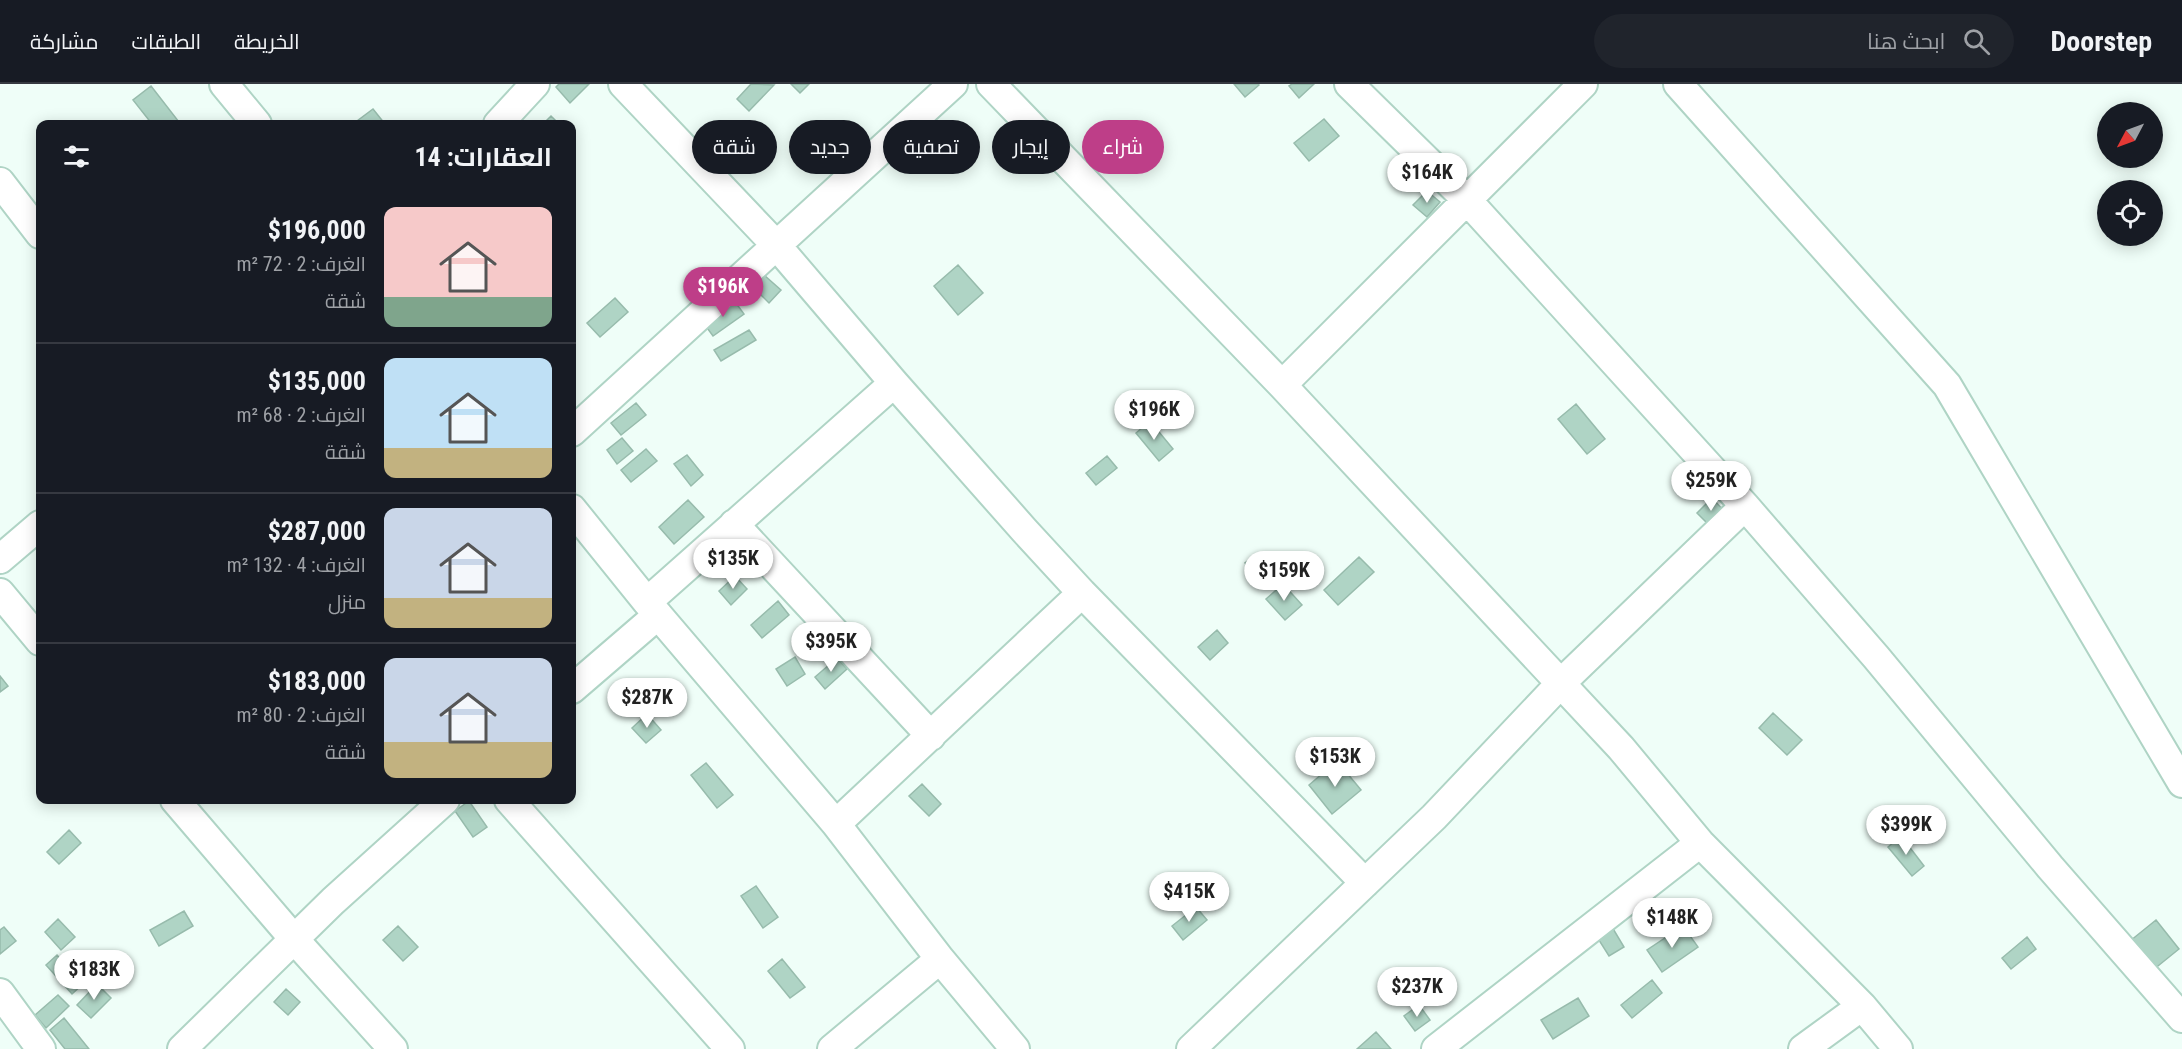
<!DOCTYPE html>
<html lang="ar">
<head>
<meta charset="utf-8">
<style>
	body { margin:0; font-family:"Roboto Condensed",Cairo,sans-serif; background:#20242c; color:#f1f3f6; direction:rtl; height:100vh; display:flex; flex-direction:column; font-size:22px; white-space:nowrap }
	* { box-sizing:border-box; margin:0 }
	p { font-size:20px; color:#9ea1a6 }
	.icon { flex:none; width:33px; height:33px; fill:none; stroke:currentColor; stroke-width:2; stroke-linecap:round; stroke-linejoin:round }
	.map { position:relative; flex:1; overflow:hidden; direction:ltr }
	.sheet { position:absolute; left:36px; top:36px; width:540px; height:684px; display:flex; flex-direction:column; background:#171b24; border-radius:12px; box-shadow:0 3px 15px #0003; direction:rtl }
	.sheet>* { flex:none }
	.hud { position:absolute; left:594px; top:36px; width:570px; height:54px; direction:rtl; display:flex; gap:12px }
	.needle { width:39px; rotate:229deg }
	.tools { position:absolute; left:2097px; top:18px; display:grid; gap:12px }
	.tools a { display:grid; place-items:center; width:66px; height:66px; border-radius:50%; background:#171b24; box-shadow:0 3px 15px #0003; font-size:30px }
	.price { position:absolute; translate:-50% -51px; padding:0 14px; border-radius:21px; background:#fff; color:#222; font-size:20px; line-height:39px; filter:drop-shadow(0 2px 3px #0008) }
	.price::after { content:''; position:absolute; left:50%; top:36px; width:18px; height:14px; margin-left:-9px; background:inherit; clip-path:polygon(0 0,100% 0,50% 100%) }
	.price.on { background:#be3e88; color:#fff }
	ul { padding:0; list-style:none }
	li { display:flex; align-items:center; gap:18px; height:150px; padding:0 24px }
	li+li { border-top:2px solid #363941 }
	li span { display:grid; place-items:center; flex:none; width:168px; height:120px; border-radius:12px; color:#555 }
	li>.icon { margin-inline-start:auto }
	span .icon { width:72px; height:72px; fill:#fffc; stroke-width:1 }
	li b { font-size:26px }
	h2 { display:flex; justify-content:space-between; align-items:center; height:72px; padding:0 24px; font-size:26px }
	.chip { padding:0 21px; border-radius:27px; background:#171b24; box-shadow:0 3px 15px #0003; font-size:21px; line-height:54px }
	.chip.on { background:#be3e88; color:#fff }
	header { display:flex; align-items:center; gap:36px; box-sizing:border-box; height:84px; padding:0 30px; background:#171b24; border-bottom:2px solid #363941 }
	header strong { font-size:28px }
	nav { display:flex; gap:33px; margin-inline-start:auto; font-size:21px }
	.search { width:420px; height:54px; background:#20242c; display:flex; align-items:center; gap:15px; box-sizing:border-box; padding:0 21px; border-radius:33px; color:#9ea1a6; font-size:22px }
	.map>svg:first-child { display:block }
	.building { fill:#afd4c5; stroke:#97bbac; stroke-width:1.5 }
	.lines { fill:none; stroke-linecap:round; stroke-linejoin:round }
	.minor-casing { stroke:#afd4c5; stroke-width:32 }
	.minor { stroke:#fff; stroke-width:28 }
</style>
</head>
<body>
<header>
<strong>Doorstep</strong>
<div class="search"><svg class="icon" aria-label="search" viewBox="0 0 24 24"><circle cx="10" cy="10" r="6"/><path d="M15 15l6 6"/></svg>ابحث هنا</div>
<nav><a>الخريطة</a><a>الطبقات</a><a>مشاركة</a></nav>
</header>
<div class="map">
<svg width="2182" height="965" viewBox="0 0 2182 965">
	<rect width="100%" height="100%" fill="#effef8"/>
	<path class="building" d="M559,0H589L570,19L556,3Z
		M751,0L774,1L749,27L737,15Z
		M791,0H809L800,9Z
		M1234,0H1258L1259,1L1245,13Z
		M1292,0H1314L1299,14L1289,2Z
		M151,2L179,38L176,40H152L133,16Z
		M373,25L385,40H353Z
		M551,32L559,40H543Z
		M1324,35L1339,52L1309,77L1294,59Z
		M1427,107L1440,118L1427,133L1413,121Z
		M958,181L983,209L958,231L934,202Z
		M764,191L781,206L769,219L753,203Z
		M615,214L628,228L600,253L587,239Z
		M733,215L744,230L713,252L702,237Z
		M749,246L756,256L721,277L714,266Z
		M636,319L646,331L621,351L611,339Z
		M1576,320L1605,355L1587,370L1558,335Z
		M1150,337L1173,365L1159,377L1136,349Z
		M622,354L633,367L617,380L607,366Z
		M646,365L657,377L631,398L621,386Z
		M687,371L703,391L691,402L674,380Z
		M1107,372L1117,384L1096,401L1086,389Z
		M1712,414L1725,428L1710,442L1697,429Z
		M688,416L704,433L674,460L659,443Z
		M1258,469L1271,485L1258,496L1245,479Z
		M1359,473L1374,488L1338,521L1324,506Z
		M735,492L747,505L731,521L719,507Z
		M1283,500L1302,521L1285,536L1266,515Z
		M778,517L789,531L762,554L751,541Z
		M1217,546L1228,559L1210,576L1198,563Z
		M795,573L805,590L787,602L776,585Z
		M837,574L847,585L825,605L815,593Z
		M0,592L8,602L0,608Z
		M1773,629L1802,656L1787,671L1759,644Z
		M647,630L661,646L646,659L632,644Z
		M1337,677L1361,706L1332,730L1309,701Z
		M706,679L733,711L717,724L691,691Z
		M922,700L941,720L929,732L909,712Z
		M469,717L487,743L473,753L455,727Z
		M69,746L81,759L59,780L47,768Z
		M1901,752L1924,782L1912,792L1888,763Z
		M756,802L778,833L763,844L741,812Z
		M1196,823L1207,836L1183,856L1172,842Z
		M184,827L193,842L159,862L150,846Z
		M58,835L75,853L61,866L45,848Z
		M2156,836L2179,865L2148,890L2125,861Z
		M398,842L418,863L403,877L383,856Z
		M1683,842L1698,863L1662,888L1647,866Z
		M4,843L16,857L0,870V846Z
		M1612,843L1624,863L1609,872L1597,853Z
		M2027,853L2036,865L2011,885L2002,874Z
		M57,871L83,900L72,910L46,881Z
		M782,875L805,903L790,914L768,887Z
		M1652,896L1662,909L1632,934L1621,921Z
		M97,900L111,914L91,934L77,921Z
		M286,905L300,918L288,931L274,918Z
		M58,911L69,922L46,944L35,931Z
		M1578,914L1589,932L1553,955L1541,936Z
		M1419,921L1430,936L1415,947L1404,932Z
		M64,934L89,965H65L50,946Z
		M1376,948L1391,965H1357Z"/>
	<g class="lines">
		<defs>
			<path id="minor" d="M224,0L257,40
				M623,0L777,162L894,299L1024,446L1082,509L1365,799
				M991,0L1282,301L1621,664L1700,759L1862,922L1898,965
				M1349,0L1466,115L1745,422L1876,573L2050,783L2182,934
				M1678,0L1947,301L2182,699
				M498,40L535,0
				M0,98L40,150
				M1282,301L1583,0
				M572,348L953,0
				M572,425L647,518L836,740L940,875L1015,965
				M734,440L931,652
				M0,475L40,441
				M0,509L40,557
				M647,518L894,299
				M572,605L658,531
				M175,716L294,855L393,965
				M509,716L730,965
				M836,740L1082,509
				M0,909L41,965
				M182,965L333,817L445,716
				M832,965L940,875
				M1191,965L1434,733L1561,599L1745,422
				M1436,965L1700,759
				M1803,965L1862,922"/>
		</defs>
		<use href="#minor" class="minor-casing"/>
		<use href="#minor" class="minor"/>
	</g>
</svg>
<div class="tools">
<a><svg class="needle" viewBox="-14 -14 28 28"><path d="M0-13l5 13h-10z" fill="#e53935"/><path d="M0 13l5-13h-10z" fill="#9ea1a6"/></svg></a>
<a><svg class="icon" aria-label="locate" viewBox="0 0 24 24"><circle cx="12" cy="12" r="6"/><path d="M12 2v4M12 18v4M2 12h4M18 12h4"/></svg></a>
</div>
<b class="price" style="left:1427px;top:120px">$164K</b>
<b class="price on" style="left:723px;top:234px">$196K</b>
<b class="price" style="left:1154px;top:357px">$196K</b>
<b class="price" style="left:1711px;top:428px">$259K</b>
<b class="price" style="left:733px;top:506px">$135K</b>
<b class="price" style="left:1284px;top:518px">$159K</b>
<b class="price" style="left:831px;top:589px">$395K</b>
<b class="price" style="left:647px;top:645px">$287K</b>
<b class="price" style="left:1335px;top:704px">$153K</b>
<b class="price" style="left:1906px;top:772px">$399K</b>
<b class="price" style="left:1189px;top:839px">$415K</b>
<b class="price" style="left:1672px;top:865px">$148K</b>
<b class="price" style="left:94px;top:917px">$183K</b>
<b class="price" style="left:1417px;top:934px">$237K</b>
<div class="hud">
<a class="chip on">شراء</a>
<a class="chip">إيجار</a>
<a class="chip">تصفية</a>
<a class="chip">جديد</a>
<a class="chip">شقة</a>
</div>
<section class="sheet">
<h2>العقارات: 14<svg class="icon" aria-label="filters" viewBox="0 0 24 24"><path d="M4 7h16M4 17h16"/><circle cx="9" cy="7" r="2"/><circle cx="15" cy="17" r="2"/></svg></h2>
<ul>
<li><span style="background:linear-gradient(#f6c9c9 75%,#7fa58c 0)"><svg class="icon" aria-label="home" viewBox="0 0 24 24"><path d="M3 11l9-7 9 7M6 9v11h12V9"/></svg></span><div><b>$196,000</b><p>الغرف: 2 · 72 m²</p><p>شقة</p></div></li>
<li><span style="background:linear-gradient(#bfe0f5 75%,#c2b280 0)"><svg class="icon" aria-label="home" viewBox="0 0 24 24"><path d="M3 11l9-7 9 7M6 9v11h12V9"/></svg></span><div><b>$135,000</b><p>الغرف: 2 · 68 m²</p><p>شقة</p></div></li>
<li><span style="background:linear-gradient(#c9d6e8 75%,#c2b280 0)"><svg class="icon" aria-label="home" viewBox="0 0 24 24"><path d="M3 11l9-7 9 7M6 9v11h12V9"/></svg></span><div><b>$287,000</b><p>الغرف: 4 · 132 m²</p><p>منزل</p></div></li>
<li><span style="background:linear-gradient(#c9d6e8 70%,#c2b280 0)"><svg class="icon" aria-label="home" viewBox="0 0 24 24"><path d="M3 11l9-7 9 7M6 9v11h12V9"/></svg></span><div><b>$183,000</b><p>الغرف: 2 · 80 m²</p><p>شقة</p></div></li>
</ul>
</section>
</div>
</body>
</html>
